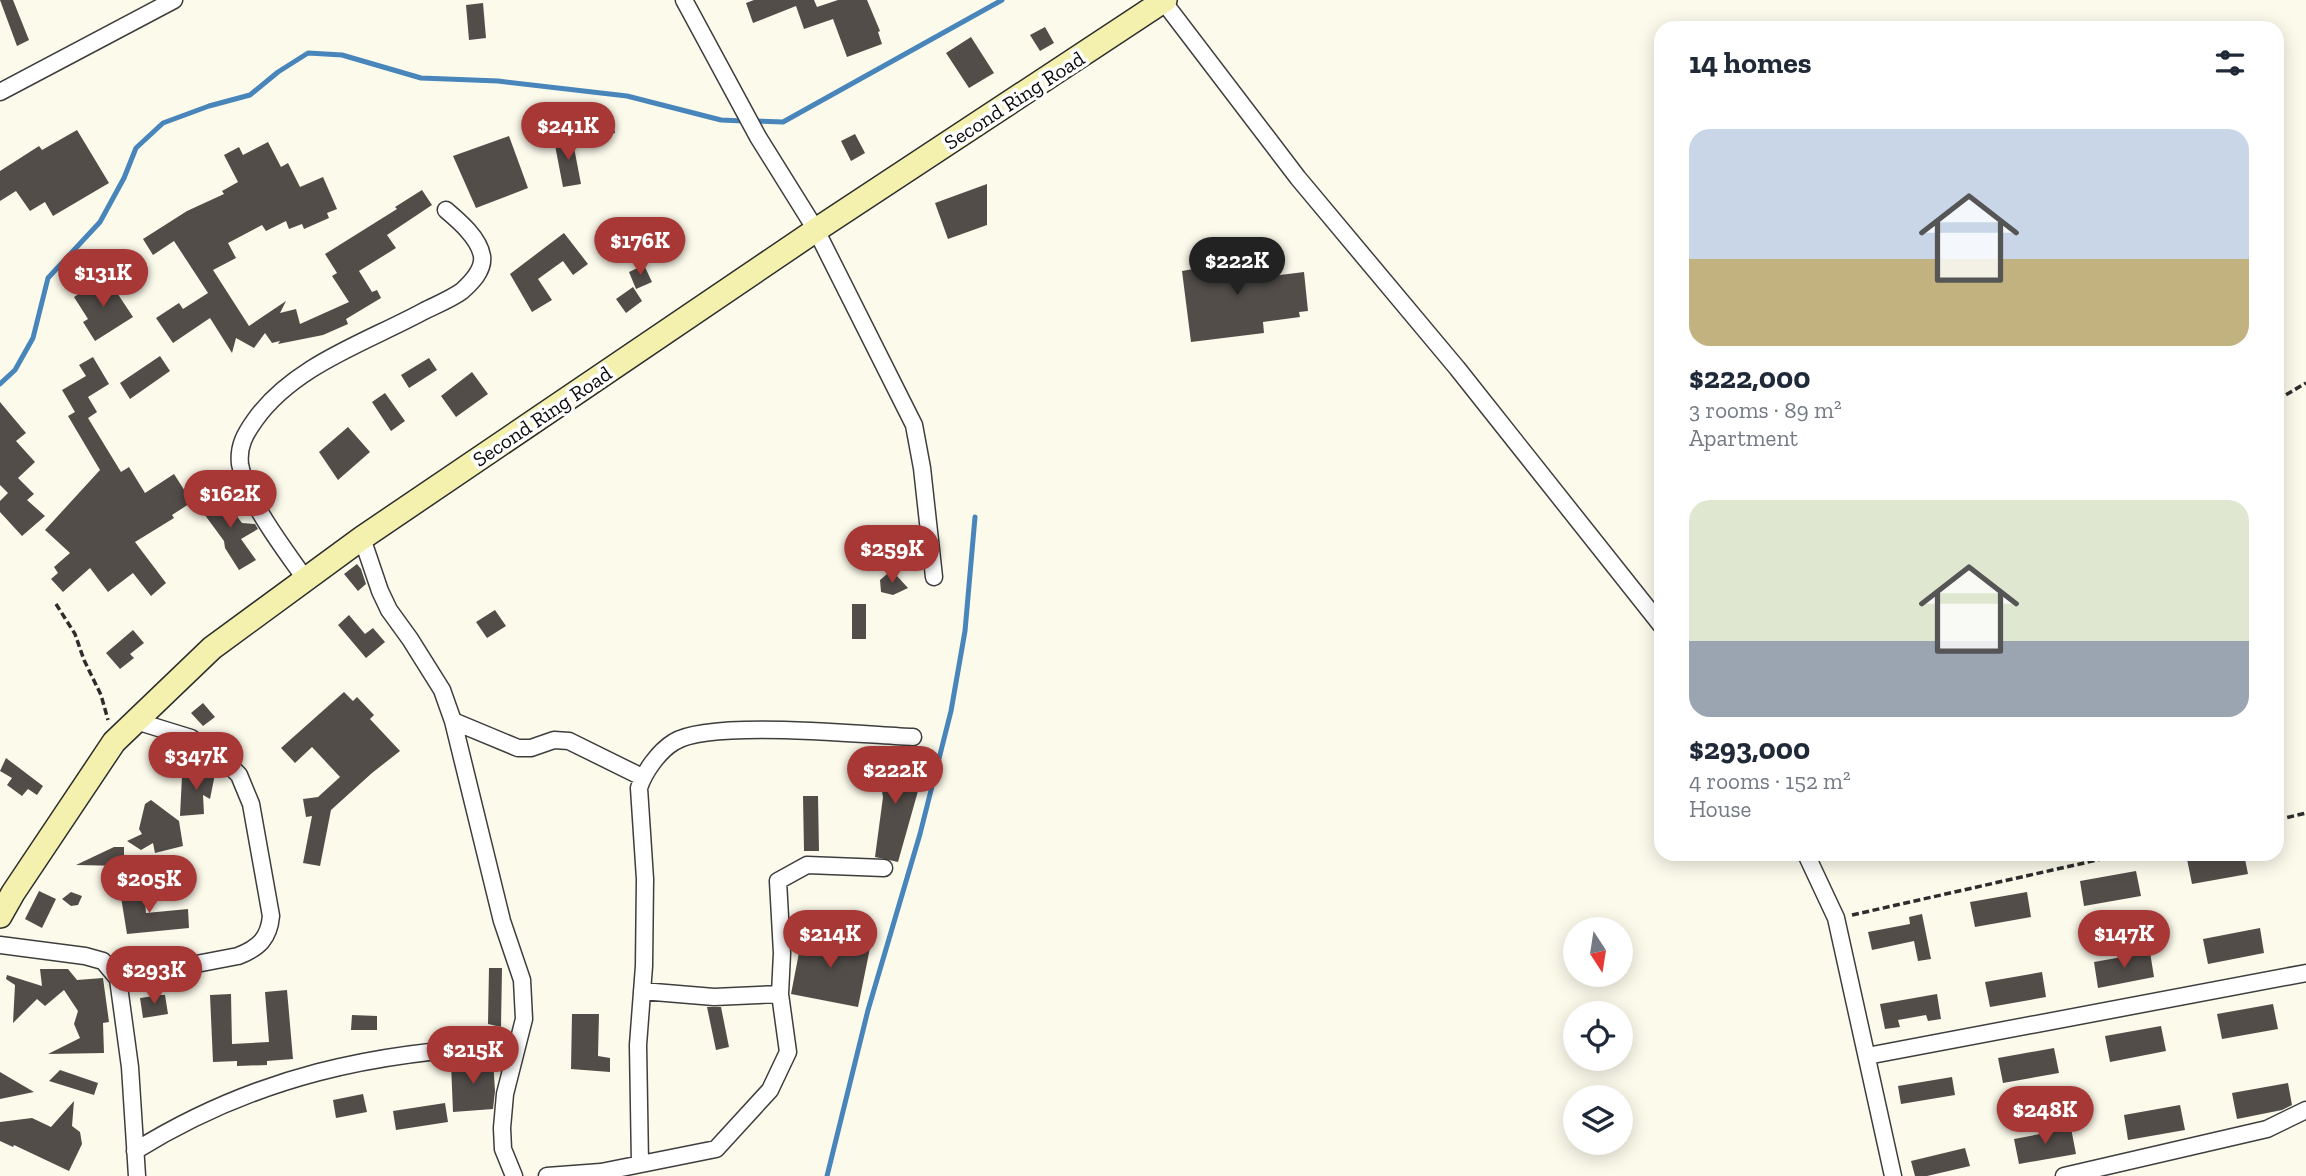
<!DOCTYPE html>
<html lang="en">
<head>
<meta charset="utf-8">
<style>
	body { margin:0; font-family:"Zilla Slab",serif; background:#f6f6f7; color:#1f2937; height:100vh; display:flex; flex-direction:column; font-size:26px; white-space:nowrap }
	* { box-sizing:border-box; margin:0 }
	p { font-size:23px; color:#747a83 }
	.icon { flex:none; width:38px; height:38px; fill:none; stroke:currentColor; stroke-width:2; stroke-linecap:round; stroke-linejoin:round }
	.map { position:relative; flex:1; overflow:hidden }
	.side { position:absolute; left:1654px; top:21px; width:630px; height:840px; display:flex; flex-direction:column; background:#fff; border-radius:21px; box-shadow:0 4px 18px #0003 }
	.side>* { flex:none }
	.needle { width:46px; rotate:168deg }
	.tools { position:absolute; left:1563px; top:917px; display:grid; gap:14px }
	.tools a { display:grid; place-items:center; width:70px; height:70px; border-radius:50%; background:#fff; box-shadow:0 4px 18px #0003; font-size:35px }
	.price { position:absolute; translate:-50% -60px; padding:0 16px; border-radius:24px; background:#a73836; color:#fff; font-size:23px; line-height:46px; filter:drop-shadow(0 2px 4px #0008) }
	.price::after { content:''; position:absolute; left:50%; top:42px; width:21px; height:16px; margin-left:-10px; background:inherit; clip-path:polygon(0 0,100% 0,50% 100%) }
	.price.on { background:#222; color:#fff }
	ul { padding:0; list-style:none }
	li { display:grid; align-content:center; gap:14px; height:371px; padding:0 35px }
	li span { display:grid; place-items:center; height:217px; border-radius:21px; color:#555 }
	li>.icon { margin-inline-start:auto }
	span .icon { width:126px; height:126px; fill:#fffc; stroke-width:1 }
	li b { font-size:30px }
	h2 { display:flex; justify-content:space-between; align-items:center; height:84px; padding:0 35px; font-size:30px }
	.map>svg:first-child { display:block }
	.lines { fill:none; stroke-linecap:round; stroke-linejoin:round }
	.stream { stroke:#4785ba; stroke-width:5 }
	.building { fill:#524d49 }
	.street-casing { stroke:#3e3e3e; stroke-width:19 }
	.secondary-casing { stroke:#2d2d2d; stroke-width:26 }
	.path { stroke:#2d2d2d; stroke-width:3.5; stroke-dasharray:7 3.5; stroke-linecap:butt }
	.street { stroke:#fff; stroke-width:16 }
	.secondary { stroke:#f4f1af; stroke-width:23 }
	.labels { text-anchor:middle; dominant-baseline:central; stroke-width:7; stroke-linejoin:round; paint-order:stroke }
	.street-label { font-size:21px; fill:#0b0b0b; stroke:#fff }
</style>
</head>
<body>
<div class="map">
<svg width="2306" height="1176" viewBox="0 0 2306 1176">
	<rect width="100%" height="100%" fill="#fcfaeb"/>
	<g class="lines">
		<path class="stream" d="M754,121L783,122L1002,0
			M0,384L15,370L33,338L48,278L100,222L124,178L136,148L163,123L209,106L250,95L278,72L308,53L342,55L421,78L498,81L627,96L721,120L744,121
			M827,1176L868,1010L920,834L951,711L965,631L975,517"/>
	</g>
	<path class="building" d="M0,0H13L29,40L17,46Z
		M754,0H814L817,7L838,0H867L880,31L878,32L882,44L847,57L833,19L804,29L796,6L753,23L746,3Z
		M483,3L486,38L469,40L466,5Z
		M1045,27L1054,43L1040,51L1030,35Z
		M971,37L994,73L969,88L946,53Z
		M611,113L615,133L580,139L576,119Z
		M77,130L109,183L53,216L45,202L30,211L16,191L0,201V171L39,146L42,150Z
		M855,134L865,153L851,161L841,141Z
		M509,136L528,188L476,208L453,156Z
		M572,137L581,184L563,187L554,140Z
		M268,142L281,167L288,163L300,187L323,177L337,209L327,213L329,218L304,229L302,224L289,229L286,221L266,231L262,225L228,243L236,258L213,270L249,326L286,301L280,313L296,309L300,324L349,302L332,276L337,273L325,254L397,209L395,207L422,190L432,205L387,235L396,248L359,271L372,292L377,290L381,298L346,319L348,324L323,335L278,344L280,341L272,343L265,333L254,348L236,338L232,353L210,318L173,343L156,318L179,303L183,309L208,293L174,241L153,255L143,239L187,211L224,194L222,191L238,182L224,155L239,147L243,155Z
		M987,184V225L948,239L935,203Z
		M564,233L588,264L573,275L563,261L538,279L552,300L532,312L510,274Z
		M1223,241L1226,265L1255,261L1257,278L1304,272L1308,311L1299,312L1300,317L1263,322L1264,333L1191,342L1182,271L1199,268L1197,245Z
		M644,265L652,282L636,289L629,272Z
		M106,276L133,317L95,341L83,322L88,319L74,297Z
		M633,287L642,301L626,313L616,299Z
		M160,356L170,371L130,399L120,383Z
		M93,357L109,384L88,397L97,412L88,418L121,472L129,467L145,493L174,474L192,502L172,515L174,518L135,542L166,583L151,596L133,573L108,592L90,568L63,592L51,579L58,573L54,567L70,553L45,530L100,470L68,416L75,412L62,390L86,376L79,365Z
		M429,358L437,370L409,388L401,375Z
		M472,372L488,394L456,417L441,396Z
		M385,393L405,421L391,431L372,402Z
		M0,402L26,433L16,441L35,462L18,478L34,494L27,500L45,516L22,536L0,512V501L8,493L0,485Z
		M348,427L370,452L338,480L319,452Z
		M219,493L242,523L255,524L258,529L241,539L256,560L239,570L225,548L224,541L199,507Z
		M357,564L361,569L366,584L358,591L344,574Z
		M887,574L897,576L908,588L893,595L881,592L880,580Z
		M852,604H866V639H852Z
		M495,610L506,626L487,638L476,622Z
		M349,615L365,634L373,628L385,642L366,658L338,625Z
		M133,630L144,643L130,654L134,658L120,669L106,653Z
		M344,692L353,701L357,697L374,715L370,719L400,751L372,773L331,810L320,866L303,863L312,816L306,817L303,799L318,797L340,777L312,747L295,763L281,748Z
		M203,703L215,717L203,726L191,713Z
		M894,751L898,769L914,767L918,791L898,862L875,857L883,797L876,755Z
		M6,758L43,786L37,795L28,789L22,796L7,785L12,778L0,771Z
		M212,766L216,769L210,799L203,795L204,814L180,816L182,776H201Z
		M803,796H818L819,851H804Z
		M151,800L179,821L183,846L155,853L153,843L141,850L127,841L142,834L139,829L145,804Z
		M114,847H124V866L76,865Z
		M2213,854H2244L2248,874L2192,884L2187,859Z
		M2136,871L2141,896L2084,906L2080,881Z
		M144,889L146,913L188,909L189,928L127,934L120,891Z
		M39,891L56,899L42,928L25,919Z
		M71,892L82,896L78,905L71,906L62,899Z
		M2027,892L2031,917L1975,927L1970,902Z
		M1922,914L1931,959L1918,961L1914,941L1872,950L1868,932L1910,924L1909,917Z
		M2260,928L2264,953L2208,964L2203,939Z
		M803,932L870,948L858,1007L791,994Z
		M2150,952L2154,977L2098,988L2094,962Z
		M489,968H502L501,1027L488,1024Z
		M40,969H68L77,980L103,978L109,1022L103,1023L104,1053L48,1054L80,1038L74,1024L78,1011L64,990L45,1006L37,999L13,1023L15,985L6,979L7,975L42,986Z
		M2042,972L2046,997L1990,1007L1985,982Z
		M287,990L293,1059L267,1061V1065L237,1066V1061L213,1062L210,995L231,994L232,1044L269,1042L265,992Z
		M1937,994L1941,1019L1928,1021L1926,1015L1898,1020L1900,1027L1885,1029L1880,1004Z
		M161,995H165L168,1014L143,1018L140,998Z
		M2273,1004L2278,1029L2222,1039L2217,1014Z
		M707,1007H721L729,1047L716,1050Z
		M572,1014H599L598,1056L610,1058V1072L571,1069Z
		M352,1015L377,1016V1030H351Z
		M2161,1026L2166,1051L2110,1062L2105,1036Z
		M2054,1048L2059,1073L2003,1083L1998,1058Z
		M493,1059L495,1091L493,1109L453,1112L451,1064Z
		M60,1070L98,1083L94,1095L49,1081Z
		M0,1072L34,1092L0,1099Z
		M1952,1077L1955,1095L1901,1104L1898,1086Z
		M2288,1083L2292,1105L2282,1110L2237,1119L2232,1093Z
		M363,1094L367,1112L336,1118L333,1100Z
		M74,1101L72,1126L80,1132L82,1144L69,1171L14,1145L13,1147L0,1141V1122L32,1118L51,1127Z
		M445,1103L448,1122L396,1130L393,1111Z
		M2180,1105L2185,1130L2128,1140L2124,1115Z
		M2071,1128L2076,1154L2019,1164L2014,1139Z
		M1965,1148L1970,1166L1927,1176H1915L1911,1161Z"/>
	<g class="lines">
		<defs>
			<path id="street" d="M684,0L758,137L816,230L914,425L922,468L934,577
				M1163,1L1298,178L1457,368L1661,625
				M0,92L174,0
				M362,538L380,591L389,610L410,639L442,690L453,721L502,921L522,980L524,1019L505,1094L502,1128L503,1149L514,1176
				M306,580C285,550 246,500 240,464C238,446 245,434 255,420C294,365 367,342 424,311C436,305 451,299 462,291C472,282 484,270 482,256C479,238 459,221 446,210
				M453,721L518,748H531L554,740L569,741L642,777
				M1806,854L1836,918L1893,1176
				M0,945L85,956L103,961L118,979L130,1067L137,1176
				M118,979L238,956C259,948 269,938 271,916L251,804L239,775L229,765L191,738L136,721
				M642,991L714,997L780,994L782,953L778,881L807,865L884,868
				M1867,1056L2306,973
				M135,1151C254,1077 377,1050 516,1046
				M640,1164L638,1045L644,966L645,879L639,788C644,772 659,751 674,742C709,719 865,735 913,737
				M547,1176L601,1172L716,1149L770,1090L788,1052L780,994
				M2064,1176L2267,1129L2306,1110"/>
			<path id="secondary" d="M0,916L13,893L114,742L212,648L362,538L816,230L1165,0"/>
		</defs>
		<use href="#street" class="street-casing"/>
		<use href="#secondary" class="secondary-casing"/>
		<path class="path" d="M2277,400L2306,383
			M56,604L75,634L84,660L101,695L108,720
			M2277,820L2306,813
			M1852,915L2124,854"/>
		<use href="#street" class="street"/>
		<use href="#secondary" class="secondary"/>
	</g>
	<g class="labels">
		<g class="street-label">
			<text transform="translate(1014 100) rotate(-33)">Second Ring Road</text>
			<text transform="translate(542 416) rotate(-34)">Second Ring Road</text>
		</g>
	</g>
</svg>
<div class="tools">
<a><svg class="needle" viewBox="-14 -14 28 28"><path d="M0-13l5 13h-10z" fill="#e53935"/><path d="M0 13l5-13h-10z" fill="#747a83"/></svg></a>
<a><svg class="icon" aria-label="locate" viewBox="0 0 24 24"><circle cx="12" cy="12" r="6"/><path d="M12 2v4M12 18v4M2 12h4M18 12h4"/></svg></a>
<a><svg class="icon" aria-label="layers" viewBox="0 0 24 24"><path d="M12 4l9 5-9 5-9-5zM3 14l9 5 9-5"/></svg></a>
</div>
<b class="price" style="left:568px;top:162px">$241K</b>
<b class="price" style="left:640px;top:277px">$176K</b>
<b class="price on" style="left:1237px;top:297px">$222K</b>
<b class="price" style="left:103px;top:309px">$131K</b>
<b class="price" style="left:230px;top:530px">$162K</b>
<b class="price" style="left:892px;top:585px">$259K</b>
<b class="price" style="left:196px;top:792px">$347K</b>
<b class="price" style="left:895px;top:806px">$222K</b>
<b class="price" style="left:149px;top:915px">$205K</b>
<b class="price" style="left:830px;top:970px">$214K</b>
<b class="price" style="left:2124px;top:970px">$147K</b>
<b class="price" style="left:154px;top:1006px">$293K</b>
<b class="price" style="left:473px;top:1086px">$215K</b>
<b class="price" style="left:2045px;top:1146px">$248K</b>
<section class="side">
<h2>14 homes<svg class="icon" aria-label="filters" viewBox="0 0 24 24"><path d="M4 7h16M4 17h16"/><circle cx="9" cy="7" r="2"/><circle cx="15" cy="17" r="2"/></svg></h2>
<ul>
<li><span style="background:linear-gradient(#c9d6e8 60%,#c2b280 0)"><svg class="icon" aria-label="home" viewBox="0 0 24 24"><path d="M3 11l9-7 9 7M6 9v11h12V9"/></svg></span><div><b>$222,000</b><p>3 rooms · 89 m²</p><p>Apartment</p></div></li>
<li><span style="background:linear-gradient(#dfe7d0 65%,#9aa5b1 0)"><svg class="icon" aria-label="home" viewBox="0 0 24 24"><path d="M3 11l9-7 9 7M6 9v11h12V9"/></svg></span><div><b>$293,000</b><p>4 rooms · 152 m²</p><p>House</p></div></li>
</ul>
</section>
</div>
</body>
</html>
